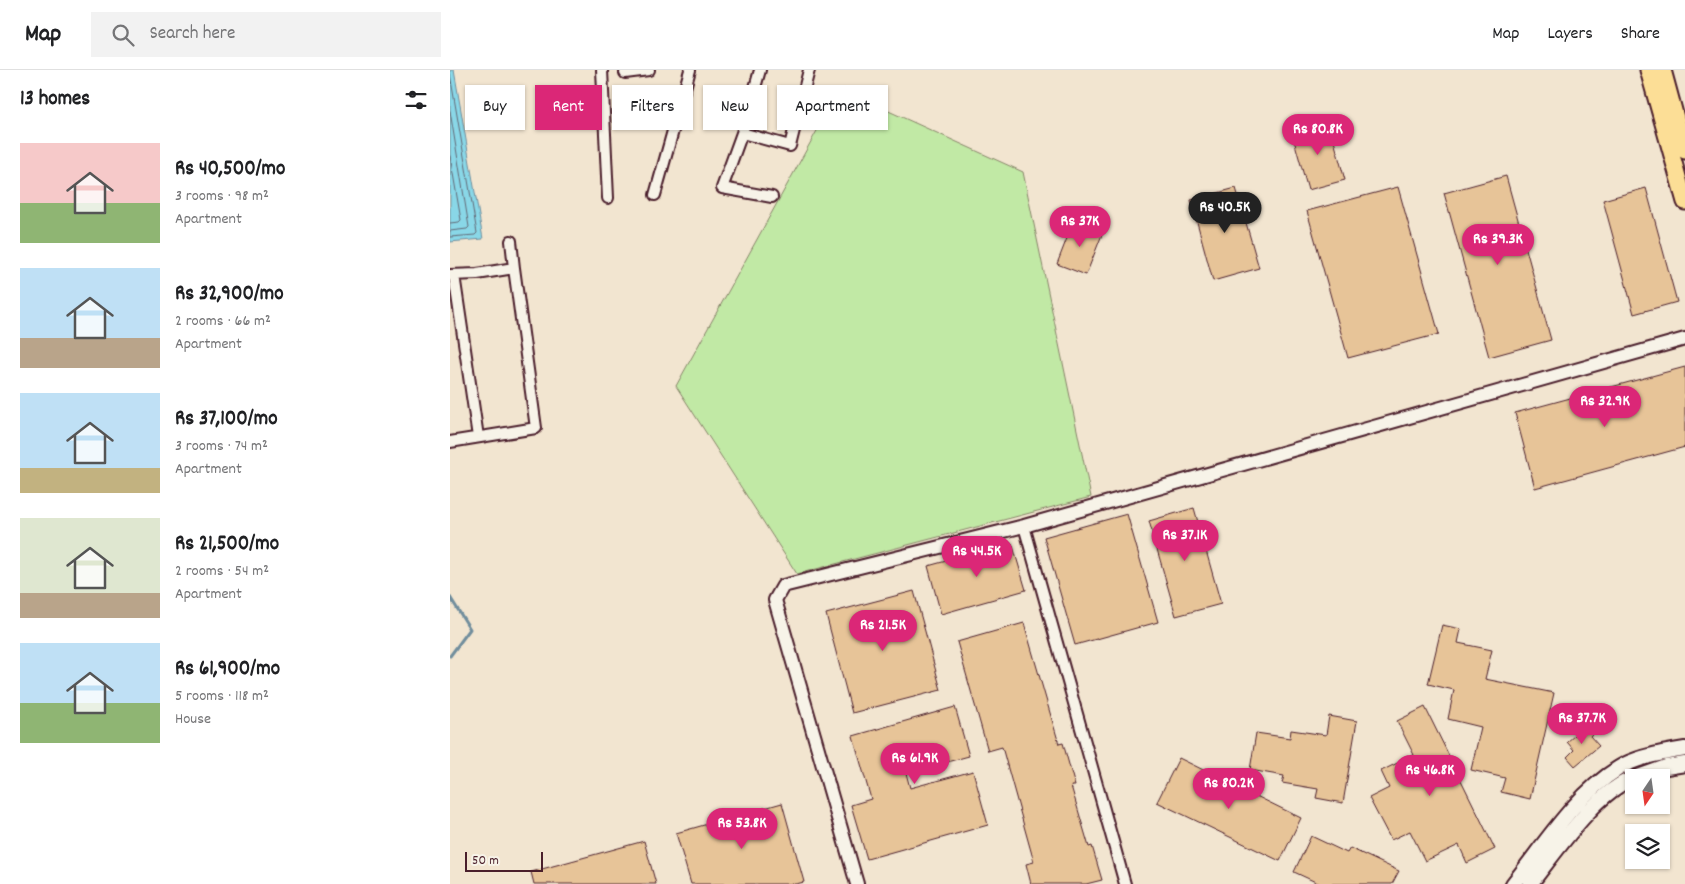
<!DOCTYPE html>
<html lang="en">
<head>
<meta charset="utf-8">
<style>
	body { margin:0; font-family:Dekko,sans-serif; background:#f2f2f2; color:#202124; height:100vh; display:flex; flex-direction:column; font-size:19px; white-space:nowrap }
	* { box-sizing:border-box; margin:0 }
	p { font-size:16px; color:#757577 }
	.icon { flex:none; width:28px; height:28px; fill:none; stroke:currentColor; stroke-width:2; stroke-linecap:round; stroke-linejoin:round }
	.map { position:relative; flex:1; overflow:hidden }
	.side { display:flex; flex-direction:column; background:#fff; width:450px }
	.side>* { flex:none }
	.hud { position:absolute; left:15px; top:15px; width:475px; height:45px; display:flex; gap:10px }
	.needle { width:32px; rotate:193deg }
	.tools { position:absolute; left:1175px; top:699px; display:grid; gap:10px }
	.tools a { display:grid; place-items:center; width:45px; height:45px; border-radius:0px; background:#fff; box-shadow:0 1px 4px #0004; font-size:25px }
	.scale { position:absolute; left:15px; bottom:12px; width:78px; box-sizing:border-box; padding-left:5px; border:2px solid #4a1f2b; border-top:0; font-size:14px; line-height:18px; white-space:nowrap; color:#4a1f2b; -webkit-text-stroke:4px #f7f3e8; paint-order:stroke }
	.price { position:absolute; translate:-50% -42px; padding:0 11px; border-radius:18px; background:#db2777; color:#fff; font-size:16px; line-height:32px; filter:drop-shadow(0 1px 2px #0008) }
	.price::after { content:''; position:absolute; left:50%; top:30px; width:15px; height:11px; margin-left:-8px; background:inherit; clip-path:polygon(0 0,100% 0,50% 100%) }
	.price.on { background:#222; color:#fff }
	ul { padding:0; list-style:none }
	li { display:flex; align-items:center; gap:15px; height:125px; padding:0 20px }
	li span { display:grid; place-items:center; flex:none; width:140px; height:100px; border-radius:0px; color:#555 }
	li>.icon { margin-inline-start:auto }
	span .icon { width:60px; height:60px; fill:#fffc; stroke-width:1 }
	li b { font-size:21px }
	h2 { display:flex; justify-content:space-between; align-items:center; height:60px; padding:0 20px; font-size:21px }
	.pill { padding:0 18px; border-radius:0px; background:#fff; box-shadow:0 1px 4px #0004; font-size:18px; line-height:45px }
	.pill.on { background:#db2777; color:#fff }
	header { display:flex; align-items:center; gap:30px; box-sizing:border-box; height:70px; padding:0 25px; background:#fff; border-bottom:1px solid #e0e0e0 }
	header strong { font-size:24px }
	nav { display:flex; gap:28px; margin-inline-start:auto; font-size:18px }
	.search { width:350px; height:45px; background:#f2f2f2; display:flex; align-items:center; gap:12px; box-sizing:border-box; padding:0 18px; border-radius:0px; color:#757577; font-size:19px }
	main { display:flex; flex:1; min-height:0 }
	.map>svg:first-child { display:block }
	.green { fill:#c1e9a5; stroke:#868468 }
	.water { fill:#89d7e7; stroke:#708d9c }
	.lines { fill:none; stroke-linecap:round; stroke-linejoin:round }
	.shore { stroke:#636976; stroke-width:1 }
	.stream { stroke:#708d9c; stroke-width:3 }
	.building { fill:#e7c498; stroke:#4a1f2b }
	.minor-casing { stroke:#4a1f2b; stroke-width:14 }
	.tertiary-casing { stroke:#4a1f2b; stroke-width:16 }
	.secondary-casing { stroke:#4a1f2b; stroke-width:18 }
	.primary-casing { stroke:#4a1f2b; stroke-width:19 }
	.minor { stroke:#f7f3e8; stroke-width:10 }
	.tertiary { stroke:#f7f3e8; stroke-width:12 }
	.secondary { stroke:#f7f3e8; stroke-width:14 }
	.primary { stroke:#fcde96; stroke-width:15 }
</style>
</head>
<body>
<header>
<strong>Map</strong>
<div class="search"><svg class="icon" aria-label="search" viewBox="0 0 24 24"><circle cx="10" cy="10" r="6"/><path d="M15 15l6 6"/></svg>Search here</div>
<nav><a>Map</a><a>Layers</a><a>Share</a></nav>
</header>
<main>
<section class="side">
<h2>13 homes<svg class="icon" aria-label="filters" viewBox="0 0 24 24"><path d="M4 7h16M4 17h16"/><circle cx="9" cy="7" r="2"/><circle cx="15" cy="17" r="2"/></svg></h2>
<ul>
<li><span style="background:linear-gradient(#f6c9c9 60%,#8fb573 0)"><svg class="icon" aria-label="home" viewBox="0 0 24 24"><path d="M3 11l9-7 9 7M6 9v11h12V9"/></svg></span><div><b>Rs 40,500/mo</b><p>3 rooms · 98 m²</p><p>Apartment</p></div></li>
<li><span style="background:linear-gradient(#bfe0f5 70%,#b9a48a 0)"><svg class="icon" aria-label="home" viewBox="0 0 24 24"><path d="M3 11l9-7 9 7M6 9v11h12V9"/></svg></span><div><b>Rs 32,900/mo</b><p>2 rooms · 66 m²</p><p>Apartment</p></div></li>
<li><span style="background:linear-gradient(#bfe0f5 75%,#c2b280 0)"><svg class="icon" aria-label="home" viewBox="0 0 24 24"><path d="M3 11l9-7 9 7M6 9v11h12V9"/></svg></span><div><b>Rs 37,100/mo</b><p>3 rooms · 74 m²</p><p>Apartment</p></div></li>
<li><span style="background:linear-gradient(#dfe7d0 75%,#b9a48a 0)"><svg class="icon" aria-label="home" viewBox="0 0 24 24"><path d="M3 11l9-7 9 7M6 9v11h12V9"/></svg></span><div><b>Rs 21,500/mo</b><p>2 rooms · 54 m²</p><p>Apartment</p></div></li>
<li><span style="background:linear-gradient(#bfe0f5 60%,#8fb573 0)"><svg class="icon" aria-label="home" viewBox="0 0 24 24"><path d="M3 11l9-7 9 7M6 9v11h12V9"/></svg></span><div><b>Rs 61,900/mo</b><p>5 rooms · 118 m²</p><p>House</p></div></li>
</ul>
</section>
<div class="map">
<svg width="1235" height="814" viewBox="0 0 1235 814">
	<rect width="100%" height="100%" fill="#f2e5d0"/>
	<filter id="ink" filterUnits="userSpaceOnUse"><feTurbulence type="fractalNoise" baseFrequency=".02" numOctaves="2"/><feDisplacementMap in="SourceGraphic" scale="10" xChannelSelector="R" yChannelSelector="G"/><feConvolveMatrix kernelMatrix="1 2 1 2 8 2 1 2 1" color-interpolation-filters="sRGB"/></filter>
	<g filter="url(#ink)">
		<path class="green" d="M390,19L573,102L641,427L347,504L226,316Z"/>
		<path class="water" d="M0,0H4L33,169L0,172Z"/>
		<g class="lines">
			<path class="shore" d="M0,4L27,163L25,165L0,167
				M0,41L19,157L17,159L0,161
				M0,86L11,150L9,152L0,153"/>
			<path class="stream" d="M0,527L20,559L0,586"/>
		</g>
		<path class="building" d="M879,53L895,110L858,120L842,63Z
			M1056,106L1101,270L1039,287L994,123Z
			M948,117L989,264L898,288L857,141Z
			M786,118L809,198L763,211L741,130Z
			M1196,118L1227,232L1184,244L1153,130Z
			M624,150L653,162L636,205L607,194Z
			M1235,297V377L1085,418L1065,343Z
			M744,438L771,534L726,546L699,451Z
			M677,444L708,552L625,575L594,467Z
			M562,473L576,520L491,544L478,496Z
			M464,521L491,620L402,643L376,544Z
			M574,553L609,674L613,673L625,716H621L639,777L642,776L652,810L636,814H581L576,794L584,792L552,677L538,681L507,572Z
			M992,555L1011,559L1008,573L1042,580L1035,609L1104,623L1080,729L1051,722L1055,708L1021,700L1031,657L998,649L1004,620L978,614Z
			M505,637L519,686L456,703L460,718L523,701L538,755L417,789L401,735L421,729L403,666Z
			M975,637L1045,779L1017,793L1009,775L975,791L960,761L941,770L919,728L939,718L931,701L964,685L947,651Z
			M879,646L907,651L893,733L866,728L868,719L832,713L834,706L800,700L806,663L840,668L841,660L876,665Z
			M1139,653L1146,661L1140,666L1149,676L1125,696L1117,687L1124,680L1117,672Z
			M729,688L851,748L830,791L707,732Z
			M332,733L354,812L346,814H241L226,763Z
			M861,766L897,783L900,778L949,801L942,814H870L844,802Z
			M194,771L206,814H84L81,802Z"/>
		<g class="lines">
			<defs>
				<path id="minor" d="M152,0L158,128
					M175,3L199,0
					M292,63L310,0
					M205,125L240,0
					M322,127L272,118L292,63L340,76L359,0
					M61,171L64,198
					M0,205L27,204L64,198L86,358L0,372
					M4,205L28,367
					M574,456L675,814"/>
				<path id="tertiary" d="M407,814L325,530L333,516L574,456L1235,269"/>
				<path id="secondary" d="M1185,708L1216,697L1235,694
					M1063,814C1095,774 1124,726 1169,698C1186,687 1215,682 1235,679
					M1080,814C1105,783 1146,721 1184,708"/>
				<path id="primary" d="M1198,0L1235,132
					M1213,0L1235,81"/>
			</defs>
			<use href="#minor" class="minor-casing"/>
			<use href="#tertiary" class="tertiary-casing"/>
			<use href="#secondary" class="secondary-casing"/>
			<use href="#primary" class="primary-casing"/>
			<use href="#minor" class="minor"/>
			<use href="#tertiary" class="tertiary"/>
			<use href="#secondary" class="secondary"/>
			<use href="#primary" class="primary"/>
		</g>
	</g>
</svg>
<div class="tools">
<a><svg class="needle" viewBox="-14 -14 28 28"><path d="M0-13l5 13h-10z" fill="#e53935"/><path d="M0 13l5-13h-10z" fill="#757577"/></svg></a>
<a><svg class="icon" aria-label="layers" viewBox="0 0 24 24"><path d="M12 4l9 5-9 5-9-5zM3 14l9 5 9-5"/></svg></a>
</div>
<div class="scale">50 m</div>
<b class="price" style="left:868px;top:86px">Rs 80.8K</b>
<b class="price on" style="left:775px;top:164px">Rs 40.5K</b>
<b class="price" style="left:630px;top:178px">Rs 37K</b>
<b class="price" style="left:1048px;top:196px">Rs 39.3K</b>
<b class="price" style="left:1155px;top:358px">Rs 32.9K</b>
<b class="price" style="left:735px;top:492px">Rs 37.1K</b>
<b class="price" style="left:527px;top:508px">Rs 44.5K</b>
<b class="price" style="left:433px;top:582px">Rs 21.5K</b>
<b class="price" style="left:1132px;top:675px">Rs 37.7K</b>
<b class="price" style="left:465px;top:715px">Rs 61.9K</b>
<b class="price" style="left:980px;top:727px">Rs 46.8K</b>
<b class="price" style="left:779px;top:740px">Rs 80.2K</b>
<b class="price" style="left:292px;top:780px">Rs 53.8K</b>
<div class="hud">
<a class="pill">Buy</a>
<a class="pill on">Rent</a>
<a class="pill">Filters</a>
<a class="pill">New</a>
<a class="pill">Apartment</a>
</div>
</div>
</main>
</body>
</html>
